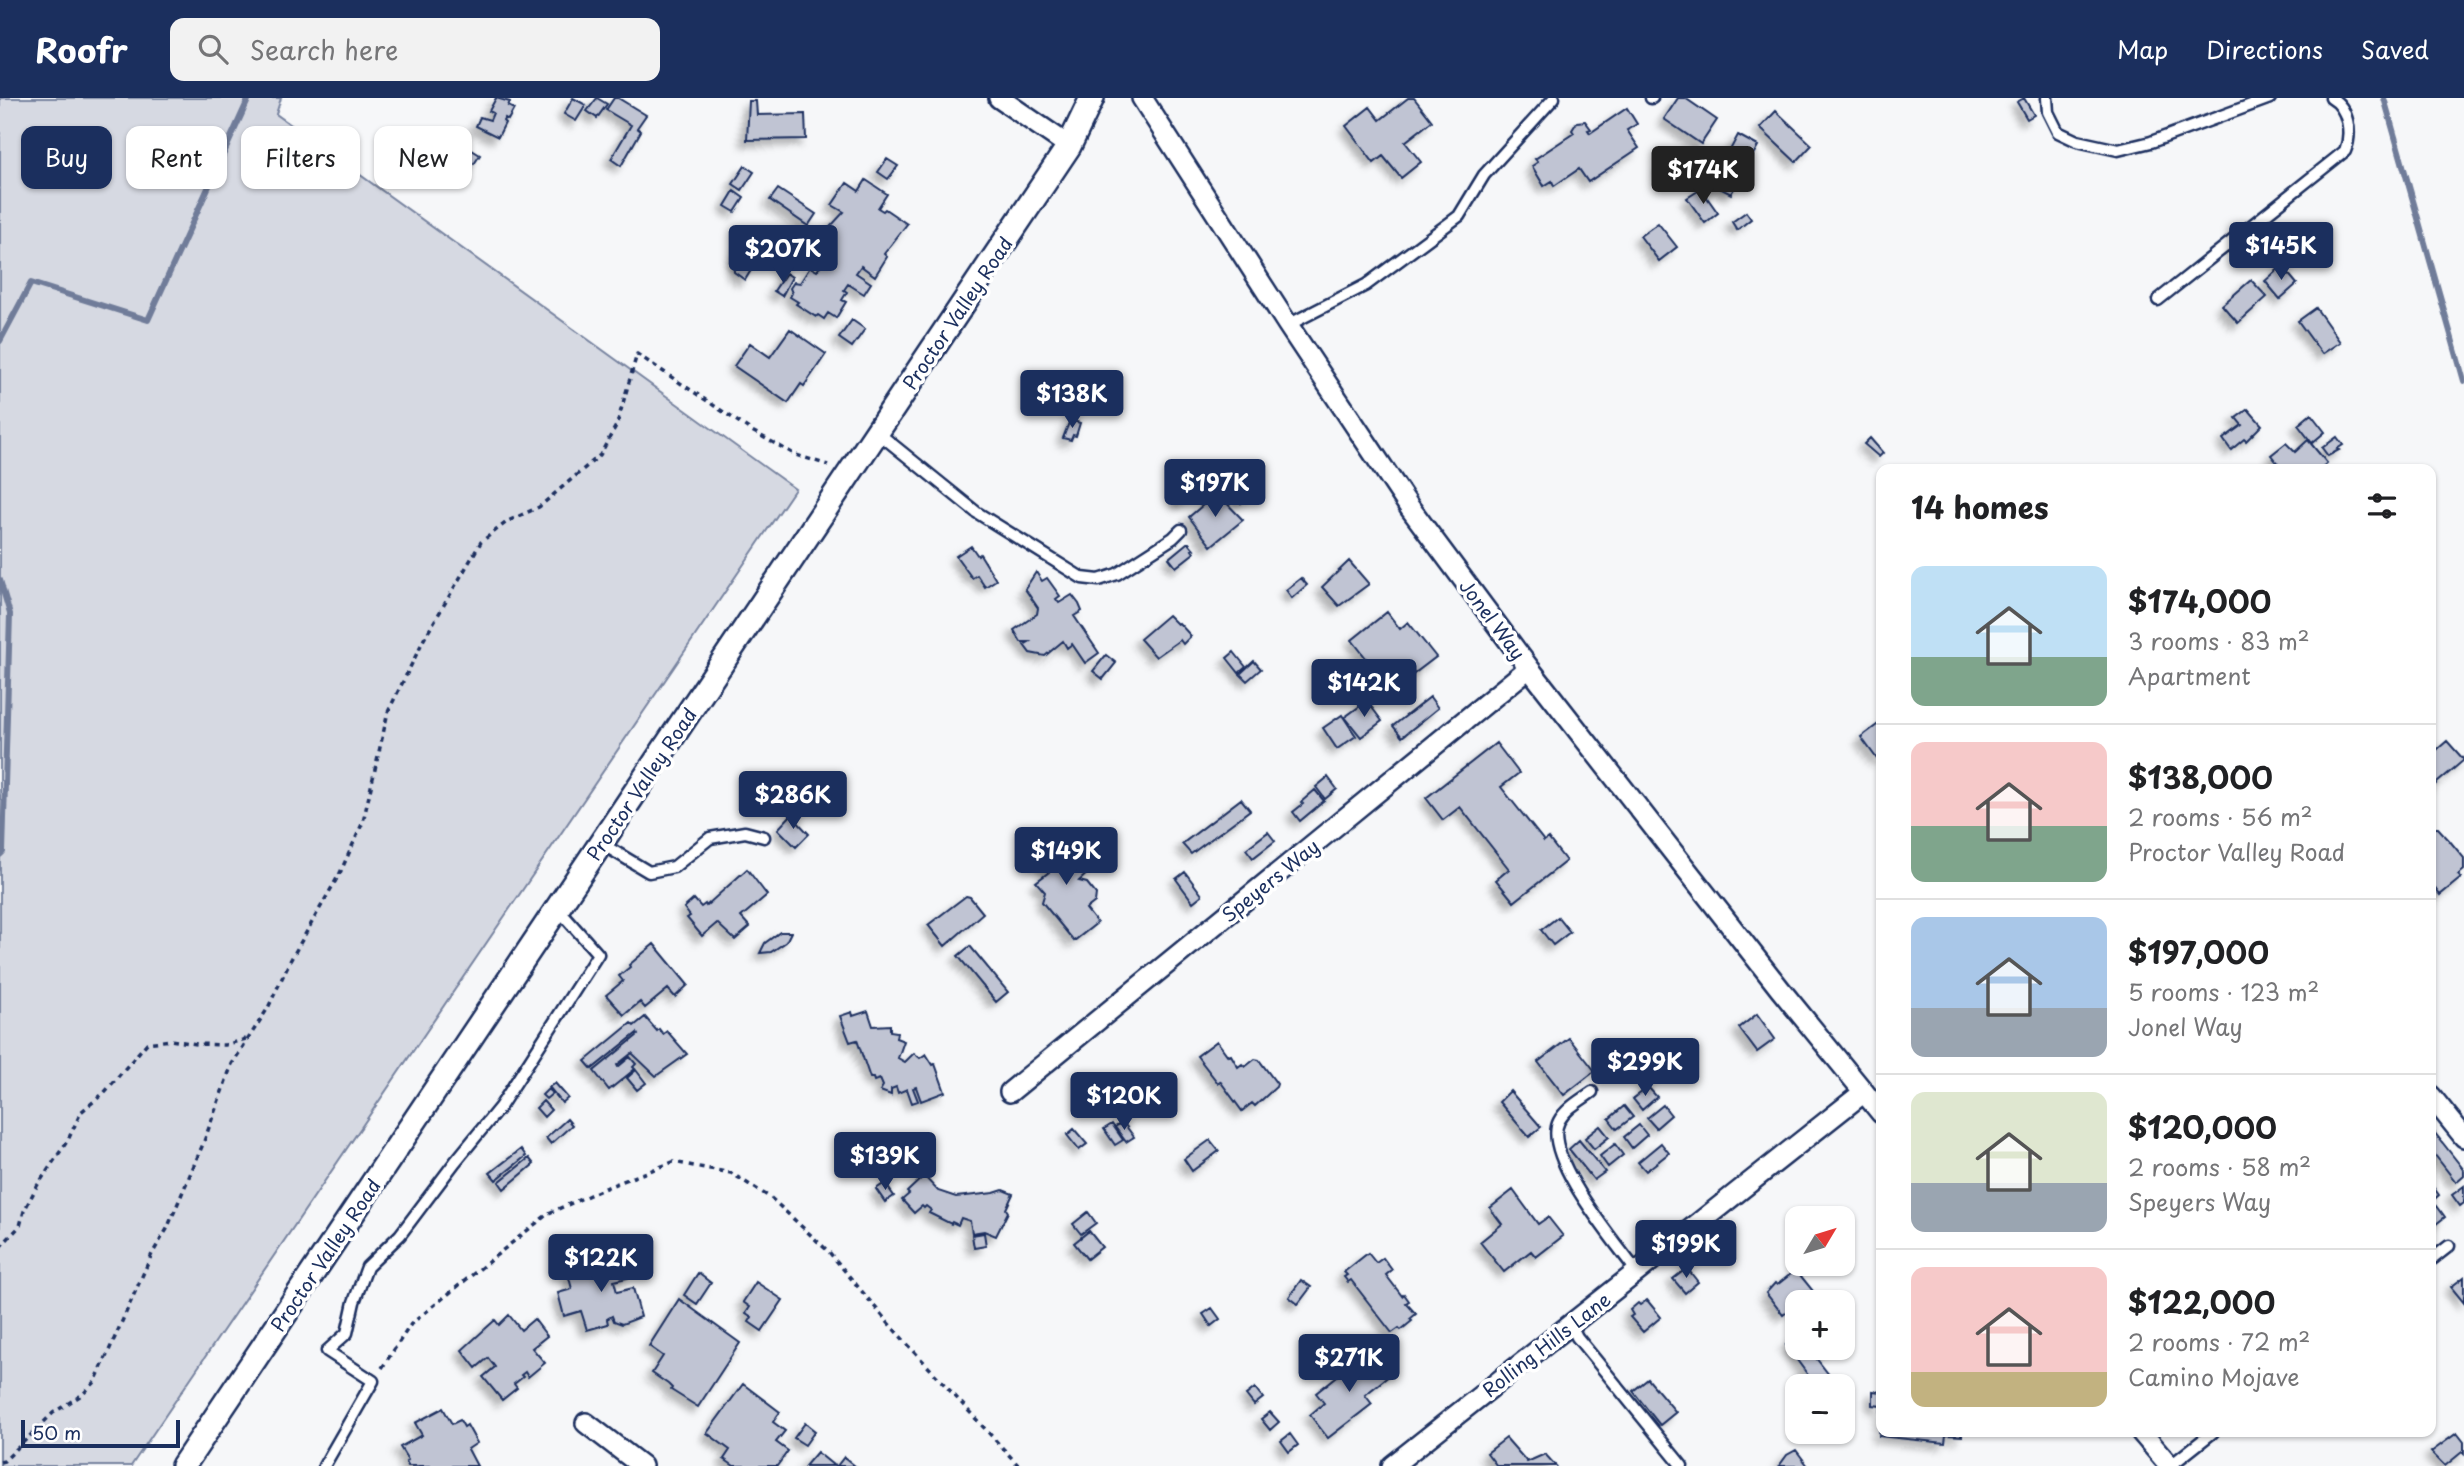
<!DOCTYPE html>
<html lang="en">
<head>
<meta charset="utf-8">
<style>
	body { margin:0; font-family:"Playpen Sans",sans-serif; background:#f2f2f2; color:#202124; height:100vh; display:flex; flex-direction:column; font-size:26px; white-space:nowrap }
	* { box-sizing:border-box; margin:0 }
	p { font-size:23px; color:#757577 }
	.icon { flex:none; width:38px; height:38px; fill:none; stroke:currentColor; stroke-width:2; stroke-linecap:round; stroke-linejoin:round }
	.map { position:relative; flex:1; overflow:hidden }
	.details { position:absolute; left:1876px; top:366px; width:560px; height:973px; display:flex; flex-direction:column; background:#fff; border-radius:14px; box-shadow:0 2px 5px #0004 }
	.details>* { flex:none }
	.guide { position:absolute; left:21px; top:28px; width:665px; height:63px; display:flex; gap:14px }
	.needle { width:46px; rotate:52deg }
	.tools { position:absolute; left:1785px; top:1108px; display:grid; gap:14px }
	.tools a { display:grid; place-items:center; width:70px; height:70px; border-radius:14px; background:#fff; box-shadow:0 2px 5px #0004; font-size:35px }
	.scale { position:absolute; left:21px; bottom:18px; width:159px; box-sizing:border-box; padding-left:7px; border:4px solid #1b2f5e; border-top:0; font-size:19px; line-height:24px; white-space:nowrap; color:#1b2f5e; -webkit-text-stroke:5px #fff; paint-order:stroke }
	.price { position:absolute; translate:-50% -60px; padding:0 16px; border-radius:7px; background:#1b2f5e; color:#fff; font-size:23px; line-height:46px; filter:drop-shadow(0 2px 4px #0008) }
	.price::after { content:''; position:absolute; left:50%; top:42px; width:21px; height:16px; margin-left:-10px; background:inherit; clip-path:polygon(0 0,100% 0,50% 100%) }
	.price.selected { background:#222; color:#fff }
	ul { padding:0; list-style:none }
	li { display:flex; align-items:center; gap:21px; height:175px; padding:0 35px }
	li+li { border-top:2px solid #e0e0e0 }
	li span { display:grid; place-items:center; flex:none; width:196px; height:140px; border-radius:14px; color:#555 }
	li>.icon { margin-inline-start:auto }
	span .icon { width:84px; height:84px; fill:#fffc; stroke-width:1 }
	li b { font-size:30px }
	h2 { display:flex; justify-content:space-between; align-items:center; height:84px; padding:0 35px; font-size:30px }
	.pill { padding:0 24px; border-radius:14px; background:#fff; box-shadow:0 2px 5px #0004; font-size:24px; line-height:63px }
	.pill.selected { background:#1b2f5e; color:#fff }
	header { display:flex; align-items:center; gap:42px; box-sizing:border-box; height:98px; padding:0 35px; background:#1b2f5e; color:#fff }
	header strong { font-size:33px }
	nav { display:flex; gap:38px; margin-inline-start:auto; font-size:24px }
	.search { width:490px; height:63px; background:#f2f2f2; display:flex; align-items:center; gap:18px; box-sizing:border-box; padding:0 24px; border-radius:14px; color:#757577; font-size:26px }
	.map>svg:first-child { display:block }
	.green { fill:#d6d9e2; stroke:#7884a0; stroke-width:2 }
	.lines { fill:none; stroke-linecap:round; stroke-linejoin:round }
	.stream { stroke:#707c99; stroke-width:6 }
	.building { fill:#c0c4d3; stroke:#1b2f5e; stroke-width:2; filter:url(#shadow) }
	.service-casing { stroke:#1b2f5e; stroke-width:15 }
	.minor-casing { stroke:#1b2f5e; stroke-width:24 }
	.tertiary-casing { stroke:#1b2f5e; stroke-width:28 }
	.path { stroke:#1b2f5e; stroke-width:3.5; stroke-dasharray:5 5; stroke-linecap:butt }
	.service { stroke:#fff; stroke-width:10 }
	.minor { stroke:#fff; stroke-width:19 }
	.tertiary { stroke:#fff; stroke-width:23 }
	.labels { text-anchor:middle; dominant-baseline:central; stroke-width:7; stroke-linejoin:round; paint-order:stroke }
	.street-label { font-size:19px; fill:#1b2f5e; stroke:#fff }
</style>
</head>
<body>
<header>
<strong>Roofr</strong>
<div class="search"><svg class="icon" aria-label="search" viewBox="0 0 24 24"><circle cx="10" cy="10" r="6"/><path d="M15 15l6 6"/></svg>Search here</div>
<nav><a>Map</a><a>Directions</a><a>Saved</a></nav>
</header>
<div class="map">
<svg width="2464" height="1368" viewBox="0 0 2464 1368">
	<defs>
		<filter id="shadow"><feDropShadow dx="-6" dy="6" stdDeviation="3.5" flood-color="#0004"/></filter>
	</defs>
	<rect width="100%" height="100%" fill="#f6f7f9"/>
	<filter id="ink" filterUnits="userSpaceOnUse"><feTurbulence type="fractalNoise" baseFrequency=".0143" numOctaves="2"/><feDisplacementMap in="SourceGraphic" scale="14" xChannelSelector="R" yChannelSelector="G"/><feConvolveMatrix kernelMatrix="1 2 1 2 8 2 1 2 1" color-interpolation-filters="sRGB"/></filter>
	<g filter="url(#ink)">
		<path class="green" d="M0,0H281L276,16L795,391L131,1368H0Z"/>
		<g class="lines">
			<path class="stream" d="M2384,0L2464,283
				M0,243L31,185L148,222L249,0
				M0,482L10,516L3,754L0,757"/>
		</g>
		<path class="building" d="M496,0L510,4L508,8L514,11L508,22L505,20L503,23L505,25L498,39L476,28L480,19L490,22L493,15L489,13Z
			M573,0L586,7L576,23L564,16Z
			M597,0L607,6L597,20L587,13Z
			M614,0H618L646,17L637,30L641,33L621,68L611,61L631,27L606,12Z
			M1408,0H1414L1432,23L1405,44L1421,64L1401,80L1383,58L1374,65L1346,28L1370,9L1380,22Z
			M1678,0H1685L1717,22L1701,46L1664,21Z
			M2024,0L2034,17L2027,21L2017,4Z
			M749,3H756L757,17L805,16L806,41L747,42Z
			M1627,10L1637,26L1627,32L1639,50L1588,84L1579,71L1554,88L1552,83L1544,88L1532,68L1538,64L1535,61L1574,35L1572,32L1577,24L1585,23L1591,31L1588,32L1590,35Z
			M1776,13L1812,47L1796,64L1760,30Z
			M1738,37L1758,48L1731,96L1712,86Z
			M464,47L480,57L474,66L458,56Z
			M1677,59L1682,66L1665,78L1660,72Z
			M887,61L898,68L888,81L878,74Z
			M1686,67L1700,70L1698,80L1684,77Z
			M745,68L754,74L742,92L733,86Z
			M866,82L887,96L878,110L883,113L885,111L907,126L884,156L887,159L875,178L861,168L856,175L871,185L864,196L848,186L844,192L847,194L842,202L846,204L836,220L828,215L824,221L818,217L816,219L796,206L798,204L790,199L792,195L790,190L794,184L800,185L810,169L817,173L833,148L826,143L832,135L830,129L844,114L832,107L847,85L859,93Z
			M778,91L816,116L808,128L770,102Z
			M1701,91L1718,115L1705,125L1687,100Z
			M734,93L744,100L735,114L725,108Z
			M1746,114L1751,121L1737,132L1732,124Z
			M1658,125L1677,149L1659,163L1640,138Z
			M770 147a10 10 0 1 1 20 0a10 10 0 1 1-20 0Z
			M745,143L758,151L749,166L753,169L745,182L734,174L733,161Z
			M2282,168L2297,186L2280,201L2265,183Z
			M786,175L792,179L782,198L774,193Z
			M2251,182L2267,199L2238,225L2222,207Z
			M2316,210L2340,244L2322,256L2298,223Z
			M852,222L865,231L852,249L839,240Z
			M790,231L826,256L804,288L801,286L788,305L734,268L750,245L770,259Z
			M2248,311L2262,327L2246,343L2244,341L2231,352L2223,341L2242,327L2236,320Z
			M2311,316L2325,334L2312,345L2298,327Z
			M1070,322L1080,325L1076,338L1073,337L1071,342L1063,340Z
			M2337,339L2343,347L2337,351L2339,352L2328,358L2322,350Z
			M1870,340L1883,355L1879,359L1864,346Z
			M2308,342L2327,365L2320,371H2274L2279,367L2271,357L2286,345L2295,354Z
			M1187,386L1194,395L1181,405L1178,394Z
			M1248,386L1255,394L1241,405L1235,397Z
			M1217,395L1243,422L1211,448L1189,419Z
			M1187,445H1189L1194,451L1192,452L1194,455L1176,469L1169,460Z
			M971,448L978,458L980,456L996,482L985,489L977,477L972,480L956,458Z
			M1349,463L1369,486L1339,508L1322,489Z
			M1036,474L1042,483L1047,480L1060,498L1056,501L1059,505L1072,497L1079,506L1082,513L1074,518L1099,555L1085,565L1072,546L1067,550L1063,543L1045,558L1030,555L1024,547L1029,544H1021L1014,532L1037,516L1038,510L1025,491Z
			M1301,480L1307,487L1292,500L1286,492Z
			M1387,514L1400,531L1408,524L1436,559L1386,597L1371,578L1376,573L1352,542Z
			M1168,517L1177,526L1179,525L1191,538L1183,546L1180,542L1156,559L1140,541Z
			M1234,554L1246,569L1239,575L1227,560Z
			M1106,557L1116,565L1103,581L1093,573Z
			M1254,563L1261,571L1247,583L1240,576Z
			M1430,599L1438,610L1402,639L1393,628Z
			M1367,603L1382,623L1361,639L1345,619Z
			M1342,617L1356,638L1337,651L1323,630Z
			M1881,624V659L1877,661L1861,639Z
			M2447,643L2464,662L2431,690V657Z
			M1496,645L1519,675L1501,689L1544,743L1548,740L1566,763L1514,804L1496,782L1509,771L1460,709L1443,722L1426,700Z
			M1328,679L1337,691L1325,701L1316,689Z
			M1315,692L1324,703L1300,723L1293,714L1303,706L1301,704Z
			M1241,701L1250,712L1191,756L1182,746Z
			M791,717L809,736L796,749L778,731Z
			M2435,730H2438L2449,742L2464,760V772L2458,777L2461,780L2440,797L2431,785V733Z
			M1268,734L1275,743L1253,760L1246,751Z
			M1057,735L1089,774L1079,783L1087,785L1096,796L1095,804L1086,811L1097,825L1074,843L1042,804L1045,794L1036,784L1049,774L1033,754Z
			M747,771L767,797L741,819L750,829L735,842L717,825L702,838L687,820L690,818L684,810L694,801L701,809L705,806L706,808Z
			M1185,774L1202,797L1193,804L1176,781Z
			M966,798L970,799L983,815L945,848L928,827Z
			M1558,819L1570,834L1553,847L1541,832Z
			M780,834H791L786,844L771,854L760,855L765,845Z
			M654,846L688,887L675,899L668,891L645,910L640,904L624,917L606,897L623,883L619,878L630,869L629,867Z
			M970,848L1008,894L996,904L958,858Z
			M868,913L873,928L890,927V933L897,934L896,940L904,943L898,960L905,964L914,955L920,960L926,956L933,967L935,966L945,994L921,1003L916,989L913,990L918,1003L912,1005L907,991L898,995L896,989L891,991V997L880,993L883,988L880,981L874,983L873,980H870L857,942L850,944L840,918L852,914L853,918Z
			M1757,916L1775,941L1757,954L1739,930Z
			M645,919L657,933L659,931L663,936L667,933L687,956L656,978L632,955L617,967L618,969L630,959L636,966L633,969L635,971L609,992L594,973L638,937L637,935L592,971L585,963L631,925L634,928Z
			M1569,940L1595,973L1564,997L1538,964Z
			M1217,943L1228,958L1231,957L1238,969L1242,966L1245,969L1255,961L1259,962L1277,986L1276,989L1255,1008L1252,1005L1242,1013L1220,983L1218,985L1197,958Z
			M636,972L646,985L637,992L627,980Z
			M555,985L568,1000L562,1005L549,989Z
			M1648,989L1657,999L1642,1012L1633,1001Z
			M548,991L553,995L546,1001L542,997Z
			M1510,993L1541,1029L1529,1039L1499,1004Z
			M543,1003L551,1012L544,1019L536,1010Z
			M1663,1007L1671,1017L1656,1030L1647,1020Z
			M1624,1008L1633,1019L1617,1031L1609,1021Z
			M567,1021L572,1027L551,1046L546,1040Z
			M1123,1024L1134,1039L1126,1044L1115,1029Z
			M1112,1026L1123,1042L1115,1047L1104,1031Z
			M1639,1027L1647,1037L1632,1050L1624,1039Z
			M1600,1028L1609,1039L1594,1051L1585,1040Z
			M2431,1030L2464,1072V1077L2456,1084L2431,1052Z
			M1074,1031L1087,1046L1079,1052L1067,1037Z
			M1210,1042L1219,1053L1192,1073L1184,1061Z
			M1579,1042L1605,1074L1594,1082L1569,1051Z
			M1661,1045L1669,1055L1646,1073L1638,1064Z
			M1615,1046L1623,1057L1608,1069L1600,1058Z
			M521,1051L526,1058L496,1082L490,1075Z
			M529,1060L534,1066L504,1091L499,1084Z
			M924,1078L938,1093L956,1099L994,1095L1003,1092L1013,1096L1006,1111L1008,1114L996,1138L984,1133L972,1135L970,1123L961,1120L958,1127L952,1124L951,1126L929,1115L931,1112L926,1108L924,1110L922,1108L914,1115L902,1102L909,1096L907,1094Z
			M885,1085L894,1098L885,1104L876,1091Z
			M2431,1086L2439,1097L2431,1104Z
			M2464,1088V1105L2460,1108L2452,1097Z
			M1513,1092L1538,1126L1548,1119L1563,1138L1536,1159L1531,1153L1504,1174L1480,1144L1502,1126L1490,1110Z
			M2437,1108L2445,1119L2431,1130V1113Z
			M1088,1114L1096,1125L1081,1136L1073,1126Z
			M1089,1133L1102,1149L1087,1161L1074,1145Z
			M984,1135L986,1148L974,1150L972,1137Z
			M1368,1155L1376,1165L1383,1160L1392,1172L1386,1177L1402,1198L1404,1196L1409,1203L1406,1205L1416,1216L1410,1221L1412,1223L1401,1232L1399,1230L1392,1235L1351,1182L1348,1184L1344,1179L1347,1177L1344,1174Z
			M625,1158L631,1179L614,1183L617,1194L633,1190L641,1219L622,1226L614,1223L612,1218L607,1221L608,1226L587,1232L581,1213L564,1218L558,1195L572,1191L568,1176L582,1172L580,1167Z
			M1687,1170L1698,1184L1685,1195L1673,1181Z
			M1796,1172L1813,1193L1783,1217L1766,1195L1775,1185L1777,1187Z
			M698,1175L711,1185L697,1206L684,1197Z
			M2464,1179V1205L2451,1189Z
			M1301,1182L1311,1189L1298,1206L1289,1199Z
			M756,1184L783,1202L762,1233L749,1224L752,1219L746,1215L750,1209L743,1204Z
			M679,1201L740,1245L698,1309L671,1292L672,1290L668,1286L652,1275L663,1258L649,1248Z
			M1647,1202L1661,1219L1643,1234L1630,1219L1633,1217L1630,1212L1638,1205L1640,1207Z
			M1212,1210L1220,1221L1211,1228L1203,1216Z
			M509,1217L521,1232L534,1221L547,1238L532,1250L545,1265L528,1279L525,1274L521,1277L523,1279L514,1286L517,1290L502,1302L483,1279L495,1269L488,1260L476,1270L462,1252L495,1222L499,1227Z
			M1797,1239V1250L1829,1251L1816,1260L1833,1282L1825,1288H1816L1786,1247Z
			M1371,1251L1390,1277L1365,1297L1372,1306L1328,1340L1310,1317L1324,1305L1316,1295Z
			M1648,1281L1676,1314L1660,1327L1633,1293Z
			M743,1286L780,1314L773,1324L785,1333L776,1344L788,1353L777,1368H734L724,1361L730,1352L707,1335Z
			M1255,1290L1263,1300L1254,1307L1246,1297Z
			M1873,1293L1881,1294V1334H1962V1338L1946,1337L1945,1345L1879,1338L1881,1308L1873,1307Z
			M443,1310L452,1326L460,1322L464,1329L467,1327L477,1345L468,1351L477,1368H408L406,1364L408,1362L400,1349L422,1337L415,1325Z
			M1270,1314L1279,1324L1270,1332L1261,1321Z
			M805,1325L815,1333L805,1347L794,1340Z
			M2457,1335L2464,1344V1356L2462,1354L2445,1368L2431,1354Z
			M1290,1336L1298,1347L1289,1354L1281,1343Z
			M1506,1340L1527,1364L1545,1356L1556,1368H1497L1487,1355Z
			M1796,1352L1808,1368H1779L1787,1357Z
			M817,1354L833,1367L837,1368H805Z
			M844,1359L855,1368H837Z"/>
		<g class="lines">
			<defs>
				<path id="service" d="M1651,0H1652
					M2047,0L2048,14L2058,34L2077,43L2118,52L2151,44L2270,0
					M2158,202L2345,53C2352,36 2349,10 2331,0
					M1288,227L1366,187L1459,118L1484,77L1554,0
					M877,334L976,414L1082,480L1099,482L1117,476L1173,440L1181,432
					M602,746L649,774L674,769L710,740L745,734L764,739
					M1592,994C1581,1002 1566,1010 1559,1023C1541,1057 1616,1145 1637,1174
					M2431,1162L2449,1148
					M1571,1227L1577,1239L1682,1368
					M324,1368L373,1283L327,1253L347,1235L354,1204L367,1169L400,1137L455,1064L500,1009L598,856L558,811
					M2170,1368L2213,1334"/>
				<path id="minor" d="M999,0L1069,48
					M1142,0L1288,227L1410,410L1529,570L1780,891L1881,1015
					M1010,994L1529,570
					M2431,998L2464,1039
					M586,1325L642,1368
					M2141,1334L2170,1368
					M1392,1368L1864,994"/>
				<path id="tertiary" d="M183,1368L1069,48L1092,0"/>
			</defs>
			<use href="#service" class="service-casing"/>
			<use href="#minor" class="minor-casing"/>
			<use href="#tertiary" class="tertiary-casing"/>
			<path class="path" d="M0,1149L20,1128L24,1113L37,1088L68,1042L81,1014L104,995L147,945L171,942L197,946L225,947L246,941
				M382,1270L411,1226L549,1115L610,1088L673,1064L731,1075L771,1100L829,1154L890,1227L1019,1368
				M0,1364L4,1363L53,1315L83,1296L95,1284L152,1156L167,1131L203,1046L232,966L268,910L290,863L340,775L363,724L388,614L424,541L481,444L508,423L539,409L600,357L617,326L637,256L752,333L796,357L828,367"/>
			<use href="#service" class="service"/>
			<use href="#minor" class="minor"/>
			<use href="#tertiary" class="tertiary"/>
		</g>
	</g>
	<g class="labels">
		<g class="street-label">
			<text transform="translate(957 215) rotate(-56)">Proctor Valley Road</text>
			<text transform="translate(1493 521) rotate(53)">Jonel Way</text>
			<text transform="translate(641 686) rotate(-56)">Proctor Valley Road</text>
			<text transform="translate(1270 782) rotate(-39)">Speyers Way</text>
			<text transform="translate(325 1157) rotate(-56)">Proctor Valley Road</text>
			<text transform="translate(1546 1246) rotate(-38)">Rolling Hills Lane</text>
		</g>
	</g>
</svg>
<div class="tools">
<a><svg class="needle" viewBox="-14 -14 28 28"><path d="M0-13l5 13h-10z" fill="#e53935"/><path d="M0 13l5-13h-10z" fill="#757577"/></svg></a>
<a>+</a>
<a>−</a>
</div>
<div class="scale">50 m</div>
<b class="price selected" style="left:1703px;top:108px">$174K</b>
<b class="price" style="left:2281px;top:184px">$145K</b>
<b class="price" style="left:783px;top:187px">$207K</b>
<b class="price" style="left:1072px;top:332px">$138K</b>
<b class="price" style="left:1215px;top:421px">$197K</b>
<b class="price" style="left:1364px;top:621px">$142K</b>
<b class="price" style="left:793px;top:733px">$286K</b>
<b class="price" style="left:1066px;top:789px">$149K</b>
<b class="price" style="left:1645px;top:1000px">$299K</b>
<b class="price" style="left:1124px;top:1034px">$120K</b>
<b class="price" style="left:885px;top:1094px">$139K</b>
<b class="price" style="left:1686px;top:1182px">$199K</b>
<b class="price" style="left:601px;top:1196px">$122K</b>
<b class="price" style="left:1349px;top:1296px">$271K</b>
<div class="guide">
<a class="pill selected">Buy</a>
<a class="pill">Rent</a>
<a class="pill">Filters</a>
<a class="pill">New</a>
</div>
<section class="details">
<h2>14 homes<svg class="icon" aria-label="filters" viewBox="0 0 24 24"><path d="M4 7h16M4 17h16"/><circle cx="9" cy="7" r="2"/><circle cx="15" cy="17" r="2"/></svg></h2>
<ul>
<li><span style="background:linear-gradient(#bfe0f5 65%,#7fa58c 0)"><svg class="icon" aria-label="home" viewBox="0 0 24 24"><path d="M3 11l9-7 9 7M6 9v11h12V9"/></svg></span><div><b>$174,000</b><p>3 rooms · 83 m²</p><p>Apartment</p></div></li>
<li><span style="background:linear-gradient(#f6c9c9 60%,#7fa58c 0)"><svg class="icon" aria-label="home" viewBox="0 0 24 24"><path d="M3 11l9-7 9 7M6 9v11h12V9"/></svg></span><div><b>$138,000</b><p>2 rooms · 56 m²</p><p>Proctor Valley Road</p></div></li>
<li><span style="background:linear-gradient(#a9c7e8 65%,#9aa5b1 0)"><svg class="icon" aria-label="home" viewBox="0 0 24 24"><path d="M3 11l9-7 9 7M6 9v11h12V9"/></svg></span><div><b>$197,000</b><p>5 rooms · 123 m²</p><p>Jonel Way</p></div></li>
<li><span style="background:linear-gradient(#dfe7d0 65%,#9aa5b1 0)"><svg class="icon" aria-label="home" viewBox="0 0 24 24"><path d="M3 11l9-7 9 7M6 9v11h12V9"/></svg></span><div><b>$120,000</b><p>2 rooms · 58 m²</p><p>Speyers Way</p></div></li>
<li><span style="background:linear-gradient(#f6c9c9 75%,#c2b280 0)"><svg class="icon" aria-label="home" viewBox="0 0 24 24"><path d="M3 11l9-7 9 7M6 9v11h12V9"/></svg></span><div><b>$122,000</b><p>2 rooms · 72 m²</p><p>Camino Mojave</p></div></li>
</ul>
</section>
</div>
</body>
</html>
